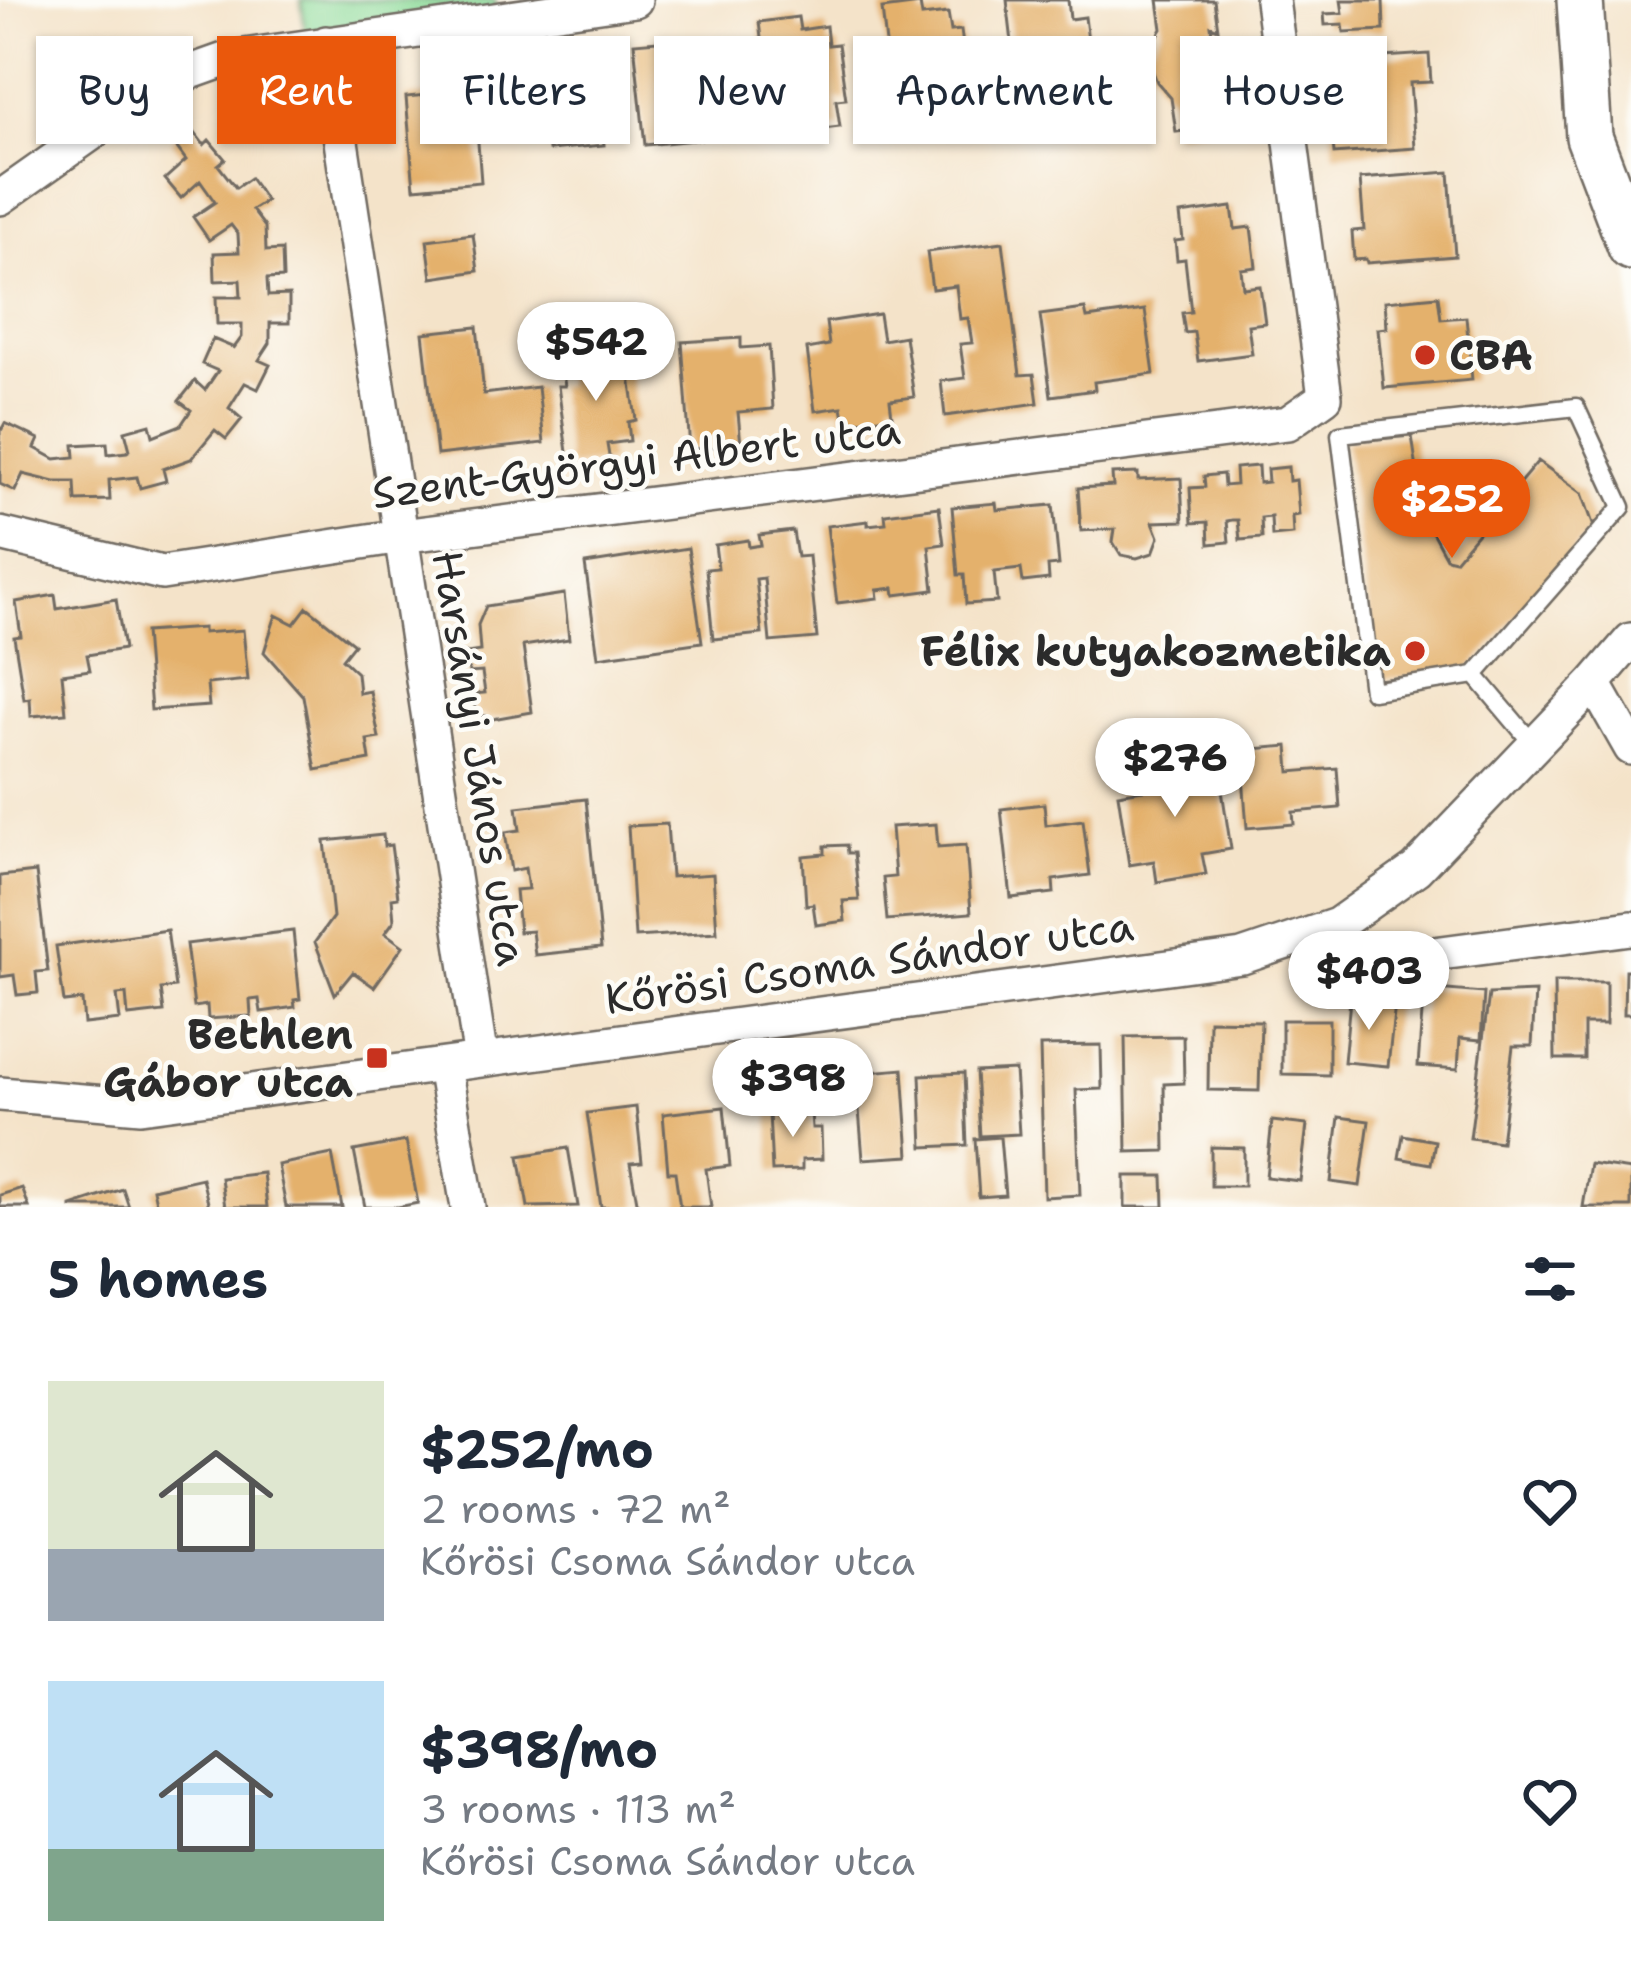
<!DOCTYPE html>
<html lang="en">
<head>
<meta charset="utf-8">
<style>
	body { margin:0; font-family:"Shantell Sans",sans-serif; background:#f2f2f3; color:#1f2937; height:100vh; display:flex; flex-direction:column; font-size:45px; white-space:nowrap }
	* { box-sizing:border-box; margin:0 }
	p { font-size:39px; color:#747a83 }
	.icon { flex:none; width:66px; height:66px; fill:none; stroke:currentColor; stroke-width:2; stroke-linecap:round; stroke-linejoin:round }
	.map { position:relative; height:1207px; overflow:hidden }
	.drawer { display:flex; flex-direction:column; background:#fff; flex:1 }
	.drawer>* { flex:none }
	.banner { position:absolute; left:36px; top:36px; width:1560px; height:108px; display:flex; gap:24px }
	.price { position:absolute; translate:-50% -102px; padding:0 27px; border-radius:42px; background:#fff; color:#222; font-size:39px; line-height:78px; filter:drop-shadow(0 3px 6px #0008) }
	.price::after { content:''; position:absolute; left:50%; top:72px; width:36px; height:27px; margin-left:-18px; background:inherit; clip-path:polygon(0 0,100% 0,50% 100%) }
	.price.current { background:#ea580c; color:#fff }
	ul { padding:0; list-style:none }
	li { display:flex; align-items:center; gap:36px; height:300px; padding:0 48px }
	li span { display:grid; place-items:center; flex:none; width:336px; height:240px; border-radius:0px; color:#555 }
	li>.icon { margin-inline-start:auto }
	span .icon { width:144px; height:144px; fill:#fffc; stroke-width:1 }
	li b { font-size:51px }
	h2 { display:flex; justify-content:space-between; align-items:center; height:144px; padding:0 48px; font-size:51px }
	.pill { padding:0 42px; border-radius:0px; background:#fff; box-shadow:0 3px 9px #0004; font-size:42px; line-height:108px }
	.pill.current { background:#ea580c; color:#fff }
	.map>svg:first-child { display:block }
	.green { fill:#8bda98; stroke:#5b8262; stroke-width:3 }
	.building { fill:#e4b16c }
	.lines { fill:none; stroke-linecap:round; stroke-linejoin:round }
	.lane-casing { stroke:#716b62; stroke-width:21 }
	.street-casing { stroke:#716b62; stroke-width:38 }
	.secondary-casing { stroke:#716b62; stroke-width:50 }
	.lane { stroke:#fff; stroke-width:16 }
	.street { stroke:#fff; stroke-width:33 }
	.secondary { stroke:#fff; stroke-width:45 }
	.poi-dot { fill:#c8321e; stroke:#fdfcf7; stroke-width:4.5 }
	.labels { text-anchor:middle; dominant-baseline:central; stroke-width:9; stroke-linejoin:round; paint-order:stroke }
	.poi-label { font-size:42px; font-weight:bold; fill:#2b2b2b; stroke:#fdfcf7; text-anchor:end }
	.street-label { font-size:42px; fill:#2b2b2b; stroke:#fdfcf7 }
</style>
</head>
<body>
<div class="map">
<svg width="1631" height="1207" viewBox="0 0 1631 1207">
	<rect width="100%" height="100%" fill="#fdfcf7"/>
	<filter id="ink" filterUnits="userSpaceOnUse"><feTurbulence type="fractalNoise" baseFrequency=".00833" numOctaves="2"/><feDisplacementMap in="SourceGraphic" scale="24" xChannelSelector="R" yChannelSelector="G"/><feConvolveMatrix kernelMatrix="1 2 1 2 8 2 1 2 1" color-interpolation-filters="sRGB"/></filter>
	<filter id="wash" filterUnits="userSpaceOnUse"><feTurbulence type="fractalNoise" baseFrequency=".004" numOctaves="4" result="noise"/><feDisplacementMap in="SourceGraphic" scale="48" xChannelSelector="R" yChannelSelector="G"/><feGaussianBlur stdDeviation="2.7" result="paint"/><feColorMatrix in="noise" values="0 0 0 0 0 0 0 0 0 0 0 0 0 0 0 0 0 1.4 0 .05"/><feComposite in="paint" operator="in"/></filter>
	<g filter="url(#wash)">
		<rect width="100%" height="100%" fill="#f4e3c9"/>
		<path class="green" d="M301,0H495L498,19L307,45Z"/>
		<g id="blocks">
			<path class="building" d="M1007,0H1068L1070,19L1085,17L1091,65L1083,66L1086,95L1019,102Z
				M1158,0H1214L1218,29L1211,26L1214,48L1225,43L1227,65H1216L1219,91L1229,81L1233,119L1222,112L1223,126L1176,132L1171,98L1157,82L1149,62L1148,52L1162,29Z
				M1341,0H1383L1384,30L1344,32L1343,24L1325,25L1324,14L1343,13Z
				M920,4L922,16L948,13L951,31L961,30L968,85L959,86L962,114L895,122L882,9Z
				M798,17L800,30L826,26L828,45L838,44L846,99L836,100L840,127L773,135L759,22Z
				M680,39L682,54L725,49L732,117L712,120L714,138L645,145L634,43Z
				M1429,54L1431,82L1410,83L1415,148L1334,154L1332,127L1358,124L1357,109L1329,110L1328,81L1355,79L1353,59Z
				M604,64L605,75L620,74L625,132L603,134L604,145L549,150L548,139L515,142L510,88L524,87L522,71Z
				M448,93L451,132L477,130L481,182L414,188L406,97Z
				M188,124L204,145L209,140L225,159L218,165L236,188L250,178L266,201L252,210L265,227L266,251L282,250L283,278L267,279L268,296L289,295V323H270V343L259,360L270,365L258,389L245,383L229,408L242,419L226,439L215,430L191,459L163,469L166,481L140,488L137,477L109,480L110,500L76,501L75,482H55L23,474L15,491L0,484V428L2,429L5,423L39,439L35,448L55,459L75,457L74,445L107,443L108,454L127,452L130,450L125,431L150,424L153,436L181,425L191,410L179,401L195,381L205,390L218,371L202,364L213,339L234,348L242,337V324H217L216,297H241L240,280L215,281L214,253L239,252L238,234L231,225L209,240L193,217L215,202L200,181L181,198L165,179L186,160L172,141Z
				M1449,172L1455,256L1367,263L1366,259L1354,260L1352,231L1364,230L1360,179Z
				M1232,207L1235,229L1251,227L1256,267L1241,269L1243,288L1260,286L1265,323L1248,325L1252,354L1198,361L1194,332L1185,333L1182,313L1191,312L1185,259L1177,260L1175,241L1183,240L1180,214Z
				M473,234L478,271L432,278L427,240Z
				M1003,242L1020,375L1034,374L1038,403L945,416L941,381L965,378L960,344L972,343L968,318L960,319L956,286L932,289L927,252Z
				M1438,296L1441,319L1466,317L1472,380L1384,388L1378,329L1387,328L1385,301Z
				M1085,309L1087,318L1145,310L1154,374L1094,382L1095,390L1051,396L1040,315Z
				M879,314L883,340L905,336L914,397L890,400L892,416L845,423L842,407L815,411L807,349L829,345L826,322Z
				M477,327L484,394L538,387L544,443L437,455L423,333Z
				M741,338V348L769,346L773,409L738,412L741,445L690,449L682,342Z
				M626,347L636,420L628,422L630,441L607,444L610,462L569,467L558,386H565L560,357Z
				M1412,436L1424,517L1446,558L1455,560L1538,461L1582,493L1594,527L1469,669L1378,680L1346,442Z
				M1258,466L1259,483L1268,482L1267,469L1288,467L1289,481L1296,480L1299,515L1292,516L1293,534L1272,536L1271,517L1261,518L1262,538L1240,540L1238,520H1232L1227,521L1229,542L1209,544L1208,522L1192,523L1190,488L1205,487L1204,476L1223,474L1224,486L1236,485L1235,468Z
				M1138,473V480L1181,478L1183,521L1153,522L1159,537L1153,553L1137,558L1121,555L1113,542L1115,529L1081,531L1078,488L1113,486L1112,474Z
				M996,503L997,510L1053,505L1059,565L1048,566L1049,579L1023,582L1021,569L994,572L997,602L966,604L964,575H958L952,507Z
				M939,507L944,544L929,546L934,590L895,595L894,588L877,590L878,598L837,603L827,526L868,521V525L886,523L885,514Z
				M793,531L797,557L809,556L817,638L770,642L764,578L756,579L762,634L713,639L706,569L718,568L715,545L748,540L749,547L761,545L759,535Z
				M688,548L702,642L598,657L585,564Z
				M564,594L569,639L523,646L532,712L487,720L486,716H476L473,694L485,693L482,672L469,673L467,653L480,651L478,625L486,606Z
				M55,595L57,609L116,599L124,649L87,655L90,670L62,674L66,713L31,716L30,698L24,699L14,637L21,636L16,602Z
				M307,607L354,644L342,659L357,673L359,693L370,691L379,738L367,740L370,760L316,770L303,696L264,652L276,615L294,624Z
				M203,628V633L243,630L248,680L207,684L209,706L151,710L145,632Z
				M1288,746L1290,772L1337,768L1340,808L1293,812L1294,824L1247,828L1241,750Z
				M1188,758L1190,775L1219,771L1231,849L1202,854L1206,874L1157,882L1154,861L1129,865L1118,794L1143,790L1140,765Z
				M586,799L601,948L535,955L532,931L519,932L515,890L528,889L525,868L511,871L505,832L520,830L517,807Z
				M1044,804L1046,825L1083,820L1090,875L1053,880L1054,893L1011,898L1001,809Z
				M667,824L671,877L713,874L717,932L635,937L628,826Z
				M936,824L938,847L966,845L971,913L887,920L883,878L895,877L891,827Z
				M383,835L384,846L391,845L398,897L392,898L394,921L385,933L403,946L374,987L353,972L335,994L315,942L333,917L325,841Z
				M847,845L848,853H854L859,900L843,901L845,921L816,925L813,904L806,905L803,856L825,854V846Z
				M36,872L48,971L36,972L38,993L17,995L14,975L0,977V876Z
				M167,930L175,987L161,989L164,1012L128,1016L126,994L117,995L120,1020L84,1024L82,1000L64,1002L56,946Z
				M293,931L300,999L294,1000L295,1007L261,1012L259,999L250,1000L251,1016L208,1019L207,1005L194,1007L186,944Z
				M1625,970H1631V1014H1624Z
				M1554,982H1606V1024H1584V1059H1555Z
				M1424,988L1484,993L1481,1040L1460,1038L1458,1069L1418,1066Z
				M1535,992L1532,1046H1513L1501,1142L1470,1138L1489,994Z
				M1350,1000L1395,1004L1388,1066L1344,1062Z
				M1209,1020L1261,1021L1259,1091L1208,1090Z
				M1282,1020H1329V1075L1282,1074Z
				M1183,1036L1184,1083L1164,1084L1165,1151L1127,1152L1125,1037Z
				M1101,1045L1102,1089L1076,1090L1080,1195L1044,1197L1040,1046Z
				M903,1069L909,1156L863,1159L856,1073Z
				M1015,1070L1019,1134L980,1136L976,1072Z
				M964,1073L967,1145L923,1147L920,1075Z
				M636,1107L642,1162L630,1163L638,1207H601L587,1113Z
				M724,1107L730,1166L706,1169L711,1207H680L675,1172H668L663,1114Z
				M811,1111L812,1128H821L822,1159L802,1160V1170L772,1171L769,1113Z
				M1339,1117L1369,1121L1360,1186L1331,1182Z
				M1272,1121L1307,1125L1300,1181L1266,1177Z
				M1403,1135L1435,1141L1431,1164L1399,1158Z
				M1000,1137L1005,1195L979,1197L975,1139Z
				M406,1141L418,1203L398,1207H365L354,1151Z
				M1211,1147L1244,1148V1186H1211Z
				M568,1148L578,1206L528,1207L519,1156Z
				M332,1154L342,1207H286L278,1165Z
				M1590,1164L1631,1170V1207H1583Z
				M263,1173L267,1207H225L221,1178Z
				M1125,1176H1163L1164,1207H1125Z
				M202,1178L209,1207H157L153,1189Z
				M22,1188L29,1207H0V1195Z
				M123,1189L129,1207H71V1206Z"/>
		</g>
	</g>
	<g filter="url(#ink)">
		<use href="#blocks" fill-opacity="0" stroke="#716b62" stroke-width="3"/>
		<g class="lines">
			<defs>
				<path id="lane" d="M1576,407L1622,507L1475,675L1372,691L1340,434Z
					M1475,675L1534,745"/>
				<path id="street" d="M326,43L481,1060
					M0,198L146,95L185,74L230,58L635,0
					M0,534L162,573L401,536L1288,423L1325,397L1272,0
					M1594,683L1631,748
					M1426,955L1631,928
					M444,1066L468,1207
					M0,1094L141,1106L1242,957L1337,925L1416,869L1594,683L1631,640"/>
				<path id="secondary" d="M1580,0L1589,137L1631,247"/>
			</defs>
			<use href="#lane" class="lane-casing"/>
			<use href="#street" class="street-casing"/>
			<use href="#secondary" class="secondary-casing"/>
			<use href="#lane" class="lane"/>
			<use href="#street" class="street"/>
			<use href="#secondary" class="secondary"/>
		</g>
	</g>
	<g class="poi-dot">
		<circle cx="1425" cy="355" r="12"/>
		<circle cx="1415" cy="651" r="12"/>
		<rect x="365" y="1046" width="24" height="24" rx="6"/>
	</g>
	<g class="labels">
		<g class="poi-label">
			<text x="1449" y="355" text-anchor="start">CBA</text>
			<text x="1391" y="651">Félix kutyakozmetika</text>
			<text x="353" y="1034">Bethlen<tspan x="353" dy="48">Gábor utca</tspan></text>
		</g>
		<g class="street-label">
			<text transform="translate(636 461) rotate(-7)">Szent-Györgyi Albert utca</text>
			<text transform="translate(480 758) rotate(81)">Harsányi János utca</text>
			<text transform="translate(869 962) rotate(-8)">Kőrösi Csoma Sándor utca</text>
		</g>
	</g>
</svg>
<b class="price" style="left:596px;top:404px">$542</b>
<b class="price current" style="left:1452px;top:561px">$252</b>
<b class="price" style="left:1175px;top:820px">$276</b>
<b class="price" style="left:1369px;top:1033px">$403</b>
<b class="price" style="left:793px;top:1140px">$398</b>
<div class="banner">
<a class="pill">Buy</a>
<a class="pill current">Rent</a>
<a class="pill">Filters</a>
<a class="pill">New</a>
<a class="pill">Apartment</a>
<a class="pill">House</a>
</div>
</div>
<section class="drawer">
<h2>5 homes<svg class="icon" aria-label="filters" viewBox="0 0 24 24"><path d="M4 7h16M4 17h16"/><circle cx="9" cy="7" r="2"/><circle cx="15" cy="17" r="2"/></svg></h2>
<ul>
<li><span style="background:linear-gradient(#dfe7d0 70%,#9aa5b1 0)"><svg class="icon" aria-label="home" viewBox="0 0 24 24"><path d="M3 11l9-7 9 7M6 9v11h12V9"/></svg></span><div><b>$252/mo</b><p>2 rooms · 72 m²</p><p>Kőrösi Csoma Sándor utca</p></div><svg class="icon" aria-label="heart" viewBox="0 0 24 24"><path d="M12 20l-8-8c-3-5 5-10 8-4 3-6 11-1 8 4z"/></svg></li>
<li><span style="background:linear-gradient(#bfe0f5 70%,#7fa58c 0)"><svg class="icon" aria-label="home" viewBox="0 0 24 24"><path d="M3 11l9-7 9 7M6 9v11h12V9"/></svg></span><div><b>$398/mo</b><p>3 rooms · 113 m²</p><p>Kőrösi Csoma Sándor utca</p></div><svg class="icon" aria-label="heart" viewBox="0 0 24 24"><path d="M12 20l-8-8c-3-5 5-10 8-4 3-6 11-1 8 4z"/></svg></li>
</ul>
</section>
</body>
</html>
